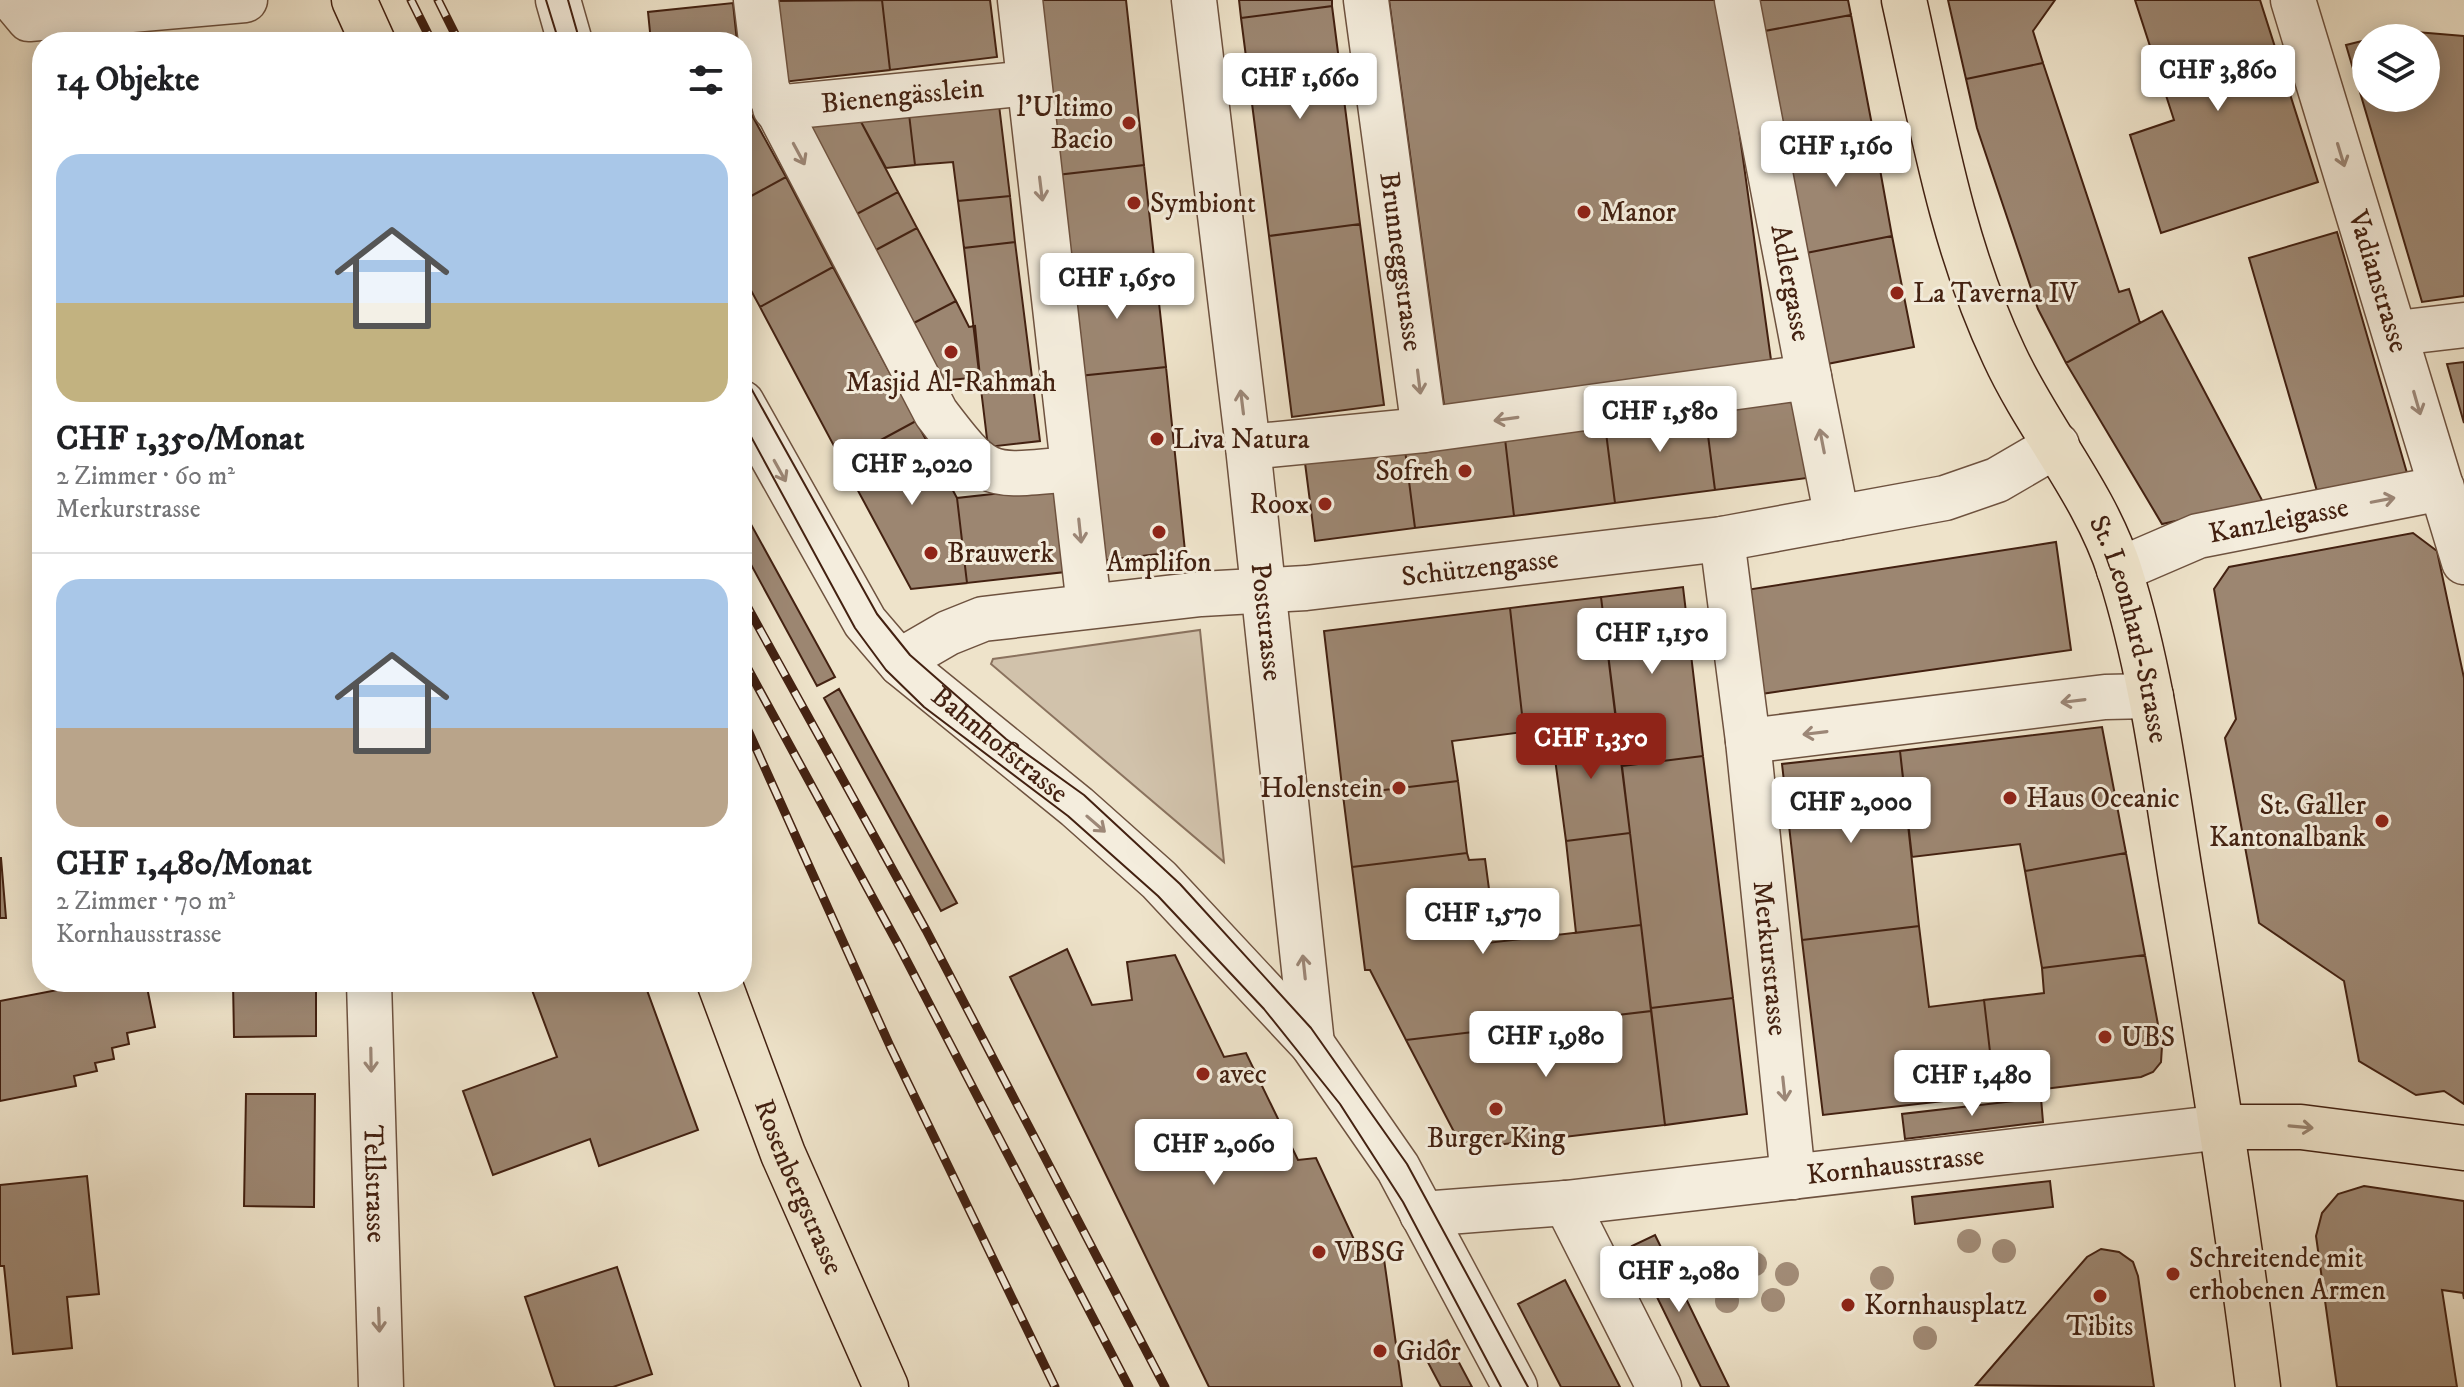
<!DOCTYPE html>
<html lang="de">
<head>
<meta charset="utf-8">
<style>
	body { margin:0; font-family:"IM FELL DW Pica",serif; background:#f2f2f2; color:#202124; height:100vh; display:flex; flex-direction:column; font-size:30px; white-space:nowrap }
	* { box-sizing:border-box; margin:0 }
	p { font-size:26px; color:#757577 }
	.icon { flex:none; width:44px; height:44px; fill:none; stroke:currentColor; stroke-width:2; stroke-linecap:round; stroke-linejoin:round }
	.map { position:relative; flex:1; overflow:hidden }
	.sheet { position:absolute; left:32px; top:32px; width:720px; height:960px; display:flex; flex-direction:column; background:#fff; border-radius:32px; box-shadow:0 4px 20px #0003 }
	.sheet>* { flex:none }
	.controls { position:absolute; left:2352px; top:24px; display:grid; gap:16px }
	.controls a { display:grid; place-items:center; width:88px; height:88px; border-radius:50%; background:#fff; box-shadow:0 4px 20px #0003; font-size:40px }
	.price { position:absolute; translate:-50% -68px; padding:0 18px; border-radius:8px; background:#fff; color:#222; font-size:26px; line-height:52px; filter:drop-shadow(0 2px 4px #0008) }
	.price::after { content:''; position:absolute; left:50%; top:48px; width:24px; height:18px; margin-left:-12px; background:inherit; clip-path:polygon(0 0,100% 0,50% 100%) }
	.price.active { background:#8f2418; color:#fff }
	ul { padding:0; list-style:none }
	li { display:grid; align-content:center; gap:16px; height:424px; padding:0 24px }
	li+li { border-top:2px solid #e0e0e0 }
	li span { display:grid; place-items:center; height:248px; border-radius:24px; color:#555 }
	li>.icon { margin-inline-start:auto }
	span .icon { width:144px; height:144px; fill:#fffc; stroke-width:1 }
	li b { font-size:34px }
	h2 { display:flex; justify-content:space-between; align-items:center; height:96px; padding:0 24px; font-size:34px }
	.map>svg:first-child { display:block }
	.green { fill:#d1c2ab; stroke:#8a725e; stroke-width:2 }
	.building { fill:#9c8671; stroke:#432111; stroke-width:2 }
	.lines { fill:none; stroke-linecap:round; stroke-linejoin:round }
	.minor-casing { stroke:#6e523f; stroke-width:47 }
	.major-casing { stroke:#432111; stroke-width:47 }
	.minor { stroke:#f4eddd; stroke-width:44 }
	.major { stroke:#eee3ca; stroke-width:44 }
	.tram { stroke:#432111; stroke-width:2 }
	.rail-casing { stroke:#432111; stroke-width:9 }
	.rail { stroke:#f4eddd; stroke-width:6; stroke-dasharray:18; stroke-linecap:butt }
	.tree { fill:#a38e7a }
	.oneway { stroke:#9c8777 }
	.oneway2 { stroke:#98826e }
	.poi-dot { fill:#8f2418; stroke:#f4eddd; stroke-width:3 }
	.labels { text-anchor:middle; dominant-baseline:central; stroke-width:6; stroke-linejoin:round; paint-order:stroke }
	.street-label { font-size:28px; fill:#432111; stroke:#f4eddd }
	.poi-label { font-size:28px; fill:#432111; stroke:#f4eddd; text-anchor:start }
</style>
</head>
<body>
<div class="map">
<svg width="2464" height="1387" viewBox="0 0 2464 1387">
	<rect width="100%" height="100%" fill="#eee3ca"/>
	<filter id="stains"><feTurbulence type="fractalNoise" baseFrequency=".0025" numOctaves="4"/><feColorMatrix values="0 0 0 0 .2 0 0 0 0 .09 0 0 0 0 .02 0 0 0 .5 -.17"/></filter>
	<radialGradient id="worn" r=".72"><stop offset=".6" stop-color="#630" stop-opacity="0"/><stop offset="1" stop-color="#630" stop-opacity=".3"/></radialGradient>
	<path class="green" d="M1200,630L1224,862L991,664L993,659Z"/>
	<path class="building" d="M882,0L890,70L783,82L774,1Z
		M882,0H990L997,57L890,70Z
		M1037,0H1126L1144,165L1057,175Z
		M1239,0H1332V6L1241,18Z
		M1389,0H1721L1772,367L1445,412Z
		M1753,0H1848L1851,15L1759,32Z
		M1948,0H2055L2033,31L2043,63L1966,79Z
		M2135,0H2260L2318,182L2161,233L2130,135L2174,120Z
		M733,3L737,42H651L648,12Z
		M1332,6L1360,224L1269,236L1241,18Z
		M1851,15L1872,125L1780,143L1759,32Z
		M2404,31L2464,36V296L2422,302L2346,45L2366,40V98H2426V38H2375Z
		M2043,63L2119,292L2129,289L2140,323L2066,363L2038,309L1977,128L1966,79Z
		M742,86L743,99L786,177L742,201Z
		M999,105L1010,196L958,201L953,162L915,165L909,114Z
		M909,114L915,165L886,168L860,120Z
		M860,120L898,192L853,216L806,126Z
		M1872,125L1892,236L1801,254L1780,143Z
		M1144,165L1155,266L1068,276L1057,175Z
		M786,177L833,267L760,307L742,274V201Z
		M898,192L917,228L872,252L853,216Z
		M1010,196L1015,242L964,248L958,201Z
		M1360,224L1384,405L1292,417L1269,236Z
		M917,228L956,301L910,325L872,252Z
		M2337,232L2407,473L2319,498L2249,258Z
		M1892,236L1914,347L1822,365L1801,254Z
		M1015,242L1040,441L988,447L964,248Z
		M1155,266L1166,367L1079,376L1068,276Z
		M833,267L916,421L842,461L760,307Z
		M956,301L969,327L975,326L980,377L940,381L910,325Z
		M2162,311L2263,502L2162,524L2066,363Z
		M2464,362V423L2447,364Z
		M1166,367L1185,551L1098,561L1079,376Z
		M1805,391L1815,477L1715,490L1704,404Z
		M1704,404L1715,490L1615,503L1604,417Z
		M1604,417L1615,503L1514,516L1504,430Z
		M916,421L957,498L967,583L911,589L842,461Z
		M1504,430L1514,516L1415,528L1404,442Z
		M1404,442L1415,528L1315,541L1304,455Z
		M1055,487L1065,572L967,583L957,498Z
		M742,508L835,677L817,686L742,548Z
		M2413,533L2437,551L2464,678V1104L2444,1091L2416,1095L2359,1061L2344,981L2259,923L2225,738L2236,719L2214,589L2229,567Z
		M2056,542L2071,650L1761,694L1746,590Z
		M1683,587L1703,756L1622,766L1601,597Z
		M1601,597L1616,721L1524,732L1510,608Z
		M1510,608L1524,732L1452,741L1458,781L1343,795L1324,631Z
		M839,689L957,903L941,911L824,698Z
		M1616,721L1630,833L1566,841L1551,729Z
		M2102,727L2126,853L2025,871L2020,844L1912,857L1900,751Z
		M1900,751L1919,926L1802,940L1782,764Z
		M1703,756L1733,998L1651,1008L1622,766Z
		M1458,781L1467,853L1352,867L1343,795Z
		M1630,833L1641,925L1576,933L1566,841Z
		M1467,853L1469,860L1485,859L1495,934L1486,935L1487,943L1641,925L1651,1011L1406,1040L1370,970H1365L1352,867Z
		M2126,853L2145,955L2042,968L2025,871Z
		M1,858L6,918H0V858Z
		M1919,926L1929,1007L1984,1000L1995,1095L1823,1115L1802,940Z
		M1067,949L1092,1005L1132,1000L1127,962L1175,955L1224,1057L1246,1053L1298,1160L1316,1158L1364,1261L1384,1259L1402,1387H1209L1010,977Z
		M2145,955L2162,1046L2161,1062L2153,1072L2141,1077L1995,1095L1984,1000L2044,993L2042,968Z
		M99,982H146L155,1027L127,1033L129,1044L112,1048L114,1059L95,1063L97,1071L74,1076L76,1086L0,1101V1001Z
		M233,982H316V1036L234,1037Z
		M529,982H644L698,1130L599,1166L590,1139L493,1175L463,1091L557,1057Z
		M1733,998L1747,1114L1665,1125L1651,1008Z
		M1651,1011L1665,1125L1463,1149L1406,1040Z
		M246,1094H315L314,1207L244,1206Z
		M2041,1098L2043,1122L1905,1139L1902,1114Z
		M87,1176L99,1294L67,1297L72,1348L13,1354L4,1266H0V1185Z
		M2050,1181L2053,1207L1915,1224L1912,1197Z
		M2364,1186L2464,1201V1299L2463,1293L2442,1290L2457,1387H2337L2316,1236L2322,1213L2338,1194Z
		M1655,1235L1729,1387H1701L1632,1246Z
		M2101,1249L2119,1252L2133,1262L2138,1276L2154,1387L1976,1385L2087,1257Z
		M617,1267L652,1374L613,1387H555L525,1297Z
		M1565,1280L1620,1387H1561L1518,1304Z
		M1447,1340L1472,1387H1441L1423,1353Z"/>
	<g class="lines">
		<defs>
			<g id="minor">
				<path d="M13,0L29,19L245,0"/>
				<path d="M558,0L570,42"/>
				<path d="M756,0L767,89L936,413C989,483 988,476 1073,469"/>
				<path d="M1020,0L1089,606"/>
				<path id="s1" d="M1194,0L1248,447L1312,1044"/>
				<path id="s2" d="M1366,0L1424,430"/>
				<path id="s3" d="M1737,0L1809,377"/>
				<path id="s4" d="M2293,0L2464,562"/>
				<path id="s5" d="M775,108L1029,83"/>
				<path d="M2397,333L2464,325"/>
				<path id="s6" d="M742,403L865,622L901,664L1077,807L1159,880L1312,1044L1398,1168L1515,1387"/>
				<path d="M1248,447L1424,430L1809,377L1837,518"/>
				<path id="s7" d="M1722,539L1748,741L1793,1177"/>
				<path id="s8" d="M2119,570L2198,536L2442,488"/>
				<path id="s9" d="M901,664L910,655L948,633L983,619L1201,594L1306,588L1722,539L1945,498L1997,480L2057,445"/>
				<path d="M1748,741L2105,697L2151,696"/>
				<path id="s10" d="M369,982L381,1387"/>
				<path d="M1566,1203L1659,1387"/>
				<path id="s11" d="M1422,1214L1566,1203L2223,1127"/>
			</g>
			<g id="major">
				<path d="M354,0L373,42"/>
				<path id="s12" d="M1904,0C1931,120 1951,243 2004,355C2038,429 2095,493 2120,572C2152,673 2165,781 2182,885C2210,1052 2237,1219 2258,1387"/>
				<path id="s13" d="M719,982L783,1154L886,1387"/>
				<path d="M2223,1127H2301L2464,1148"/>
			</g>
		</defs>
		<use href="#minor" class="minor-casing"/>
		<use href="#major" class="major-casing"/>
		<use href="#minor" class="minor"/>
		<use href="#major" class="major"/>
		<path class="tram" d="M546,0L559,42
			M568,0L580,42
			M742,372L877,614L910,655L1006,739L1084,795L1180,884L1311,1028L1407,1164L1528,1387
			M742,420L855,628L886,670L924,707L1068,816L1158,896L1264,1009L1340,1104L1403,1202L1501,1387"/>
		<defs>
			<path id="rail" d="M411,0L432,42
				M438,0L459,42
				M742,597L926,930L1165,1387
				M742,658L899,946L1129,1387
				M742,717L890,1046L1055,1387"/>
		</defs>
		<use href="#rail" class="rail-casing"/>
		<use href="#rail" class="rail"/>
	</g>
	<g class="tree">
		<circle cx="1969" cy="1241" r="12"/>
		<circle cx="2004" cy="1251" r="12"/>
		<circle cx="1755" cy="1264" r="12"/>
		<circle cx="1787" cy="1274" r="12"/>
		<circle cx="1882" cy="1278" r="12"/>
		<circle cx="1773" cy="1300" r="12"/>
		<circle cx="1727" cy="1301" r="12"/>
		<circle cx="1925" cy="1338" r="12"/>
	</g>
	<defs><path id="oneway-shaft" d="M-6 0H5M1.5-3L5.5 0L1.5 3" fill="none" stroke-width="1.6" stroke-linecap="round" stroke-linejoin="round" transform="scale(2)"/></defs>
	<g class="oneway">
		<use href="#oneway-shaft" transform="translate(799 154) rotate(62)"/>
		<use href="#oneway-shaft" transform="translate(2341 155) rotate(73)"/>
		<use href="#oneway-shaft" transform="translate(1041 189) rotate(83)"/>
		<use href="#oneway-shaft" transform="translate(1419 382) rotate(83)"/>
		<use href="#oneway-shaft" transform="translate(1242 402) rotate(-97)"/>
		<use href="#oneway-shaft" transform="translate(2417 403) rotate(74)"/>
		<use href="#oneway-shaft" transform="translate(1506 419) rotate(172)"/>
		<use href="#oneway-shaft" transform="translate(1822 441) rotate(-101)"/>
		<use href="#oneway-shaft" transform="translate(780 471) rotate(61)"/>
		<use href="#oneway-shaft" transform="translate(2383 500) rotate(-11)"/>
		<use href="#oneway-shaft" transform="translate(1080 531) rotate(84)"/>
		<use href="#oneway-shaft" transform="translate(2073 701) rotate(173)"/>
		<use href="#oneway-shaft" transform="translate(1815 733) rotate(173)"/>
		<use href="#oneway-shaft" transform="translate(1096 824) rotate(41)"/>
		<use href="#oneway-shaft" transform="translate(1304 967) rotate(-96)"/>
		<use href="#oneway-shaft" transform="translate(371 1060) rotate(89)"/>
		<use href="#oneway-shaft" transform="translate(1784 1089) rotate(84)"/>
		<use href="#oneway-shaft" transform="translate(379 1320) rotate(88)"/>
	</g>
	<use class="oneway2" href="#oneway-shaft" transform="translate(2301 1127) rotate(5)"/>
	<g class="poi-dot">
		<circle cx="1129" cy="123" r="8"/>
		<circle cx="1134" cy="203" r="8"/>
		<circle cx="1584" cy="212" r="8"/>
		<circle cx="1897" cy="293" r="8"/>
		<circle cx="951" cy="352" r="8"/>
		<circle cx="1157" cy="439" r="8"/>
		<circle cx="1465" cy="471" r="8"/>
		<circle cx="1325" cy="504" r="8"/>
		<circle cx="1159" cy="532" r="8"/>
		<circle cx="931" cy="553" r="8"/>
		<circle cx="1399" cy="788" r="8"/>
		<circle cx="2010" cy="798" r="8"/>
		<circle cx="2382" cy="821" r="8"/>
		<circle cx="2105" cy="1037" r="8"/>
		<circle cx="1203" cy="1074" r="8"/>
		<circle cx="1496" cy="1109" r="8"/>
		<circle cx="1319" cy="1252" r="8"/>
		<circle cx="2173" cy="1274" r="8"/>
		<circle cx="2100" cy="1296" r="8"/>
		<circle cx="1848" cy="1305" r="8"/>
		<circle cx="1380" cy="1351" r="8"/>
	</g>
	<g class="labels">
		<g class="street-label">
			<text stroke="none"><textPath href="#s5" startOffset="128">Bienengässlein</textPath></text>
			<text stroke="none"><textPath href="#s2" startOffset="264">Brunneggstrasse</textPath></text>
			<text stroke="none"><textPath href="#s4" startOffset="294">Vadianstrasse</textPath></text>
			<text stroke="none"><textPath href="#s3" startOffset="288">Adlergasse</textPath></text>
			<text stroke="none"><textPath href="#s8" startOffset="168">Kanzleigasse</textPath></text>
			<text stroke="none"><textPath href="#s9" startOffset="594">Schützengasse</textPath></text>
			<text stroke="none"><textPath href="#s1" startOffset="626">Poststrasse</textPath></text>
			<text stroke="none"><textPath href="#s12" startOffset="674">St. Leonhard-Strasse</textPath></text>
			<text stroke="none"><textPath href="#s6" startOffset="434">Bahnhofstrasse</textPath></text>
			<text stroke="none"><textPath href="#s7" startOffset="422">Merkurstrasse</textPath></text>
			<text stroke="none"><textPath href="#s11" startOffset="476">Kornhausstrasse</textPath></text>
			<text stroke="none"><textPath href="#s10" startOffset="202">Tellstrasse</textPath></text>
			<text stroke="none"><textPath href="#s13" startOffset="220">Rosenbergstrasse</textPath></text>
		</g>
		<g class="poi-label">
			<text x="1113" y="107" text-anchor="end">l'Ultimo<tspan x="1113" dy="32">Bacio</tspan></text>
			<text x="1150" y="203">Symbiont</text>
			<text x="1600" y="212">Manor</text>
			<text x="1913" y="293">La Taverna IV</text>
			<text x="951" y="382" text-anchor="middle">Masjid Al-Rahmah</text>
			<text x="1173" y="439">Liva Natura</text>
			<text x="1449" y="471" text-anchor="end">Sofreh</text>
			<text x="1309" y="504" text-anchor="end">Roox</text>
			<text x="947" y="553">Brauwerk</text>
			<text x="1159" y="562" text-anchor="middle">Amplifon</text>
			<text x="1383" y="788" text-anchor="end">Holenstein</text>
			<text x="2026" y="798">Haus Oceanic</text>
			<text x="2366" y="805" text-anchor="end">St. Galler<tspan x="2366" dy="32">Kantonalbank</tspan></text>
			<text x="2121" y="1037">UBS</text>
			<text x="1219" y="1074">avec</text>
			<text x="1496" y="1138" text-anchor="middle">Burger King</text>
			<text x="1335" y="1252">VBSG</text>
			<text x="2189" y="1258">Schreitende mit<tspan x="2189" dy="32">erhobenen Armen</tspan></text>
			<text x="1864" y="1305">Kornhausplatz</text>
			<text x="2100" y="1326" text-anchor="middle">Tibits</text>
			<text x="1396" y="1351">Gidor</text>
		</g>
	</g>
	<rect width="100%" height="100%" filter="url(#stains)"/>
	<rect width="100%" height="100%" fill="url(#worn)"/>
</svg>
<div class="controls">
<a><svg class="icon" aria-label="layers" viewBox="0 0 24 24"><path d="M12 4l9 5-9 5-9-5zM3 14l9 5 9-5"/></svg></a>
</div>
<b class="price" style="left:2218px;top:113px">CHF 3,860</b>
<b class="price" style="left:1300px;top:121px">CHF 1,660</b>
<b class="price" style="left:1836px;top:189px">CHF 1,160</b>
<b class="price" style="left:1117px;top:321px">CHF 1,650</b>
<b class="price" style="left:1660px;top:454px">CHF 1,580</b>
<b class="price" style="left:912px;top:507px">CHF 2,020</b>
<b class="price" style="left:1652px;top:676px">CHF 1,150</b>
<b class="price active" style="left:1591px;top:781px">CHF 1,350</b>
<b class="price" style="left:1851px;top:845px">CHF 2,000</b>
<b class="price" style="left:1483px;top:956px">CHF 1,570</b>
<b class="price" style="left:1546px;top:1079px">CHF 1,980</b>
<b class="price" style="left:1972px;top:1118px">CHF 1,480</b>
<b class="price" style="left:1214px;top:1187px">CHF 2,060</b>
<b class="price" style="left:1679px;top:1314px">CHF 2,080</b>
<section class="sheet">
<h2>14 Objekte<svg class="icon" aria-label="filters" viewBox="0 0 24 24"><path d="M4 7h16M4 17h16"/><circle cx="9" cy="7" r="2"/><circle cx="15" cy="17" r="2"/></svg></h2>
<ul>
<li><span style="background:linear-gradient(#a9c7e8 60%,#c2b280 0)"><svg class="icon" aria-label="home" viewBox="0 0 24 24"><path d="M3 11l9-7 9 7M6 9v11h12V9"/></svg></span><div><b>CHF 1,350/Monat</b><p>2 Zimmer · 60 m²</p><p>Merkurstrasse</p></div></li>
<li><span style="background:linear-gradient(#a9c7e8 60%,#b9a48a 0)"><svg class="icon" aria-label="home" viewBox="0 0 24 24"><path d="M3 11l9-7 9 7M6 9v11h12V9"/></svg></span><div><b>CHF 1,480/Monat</b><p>2 Zimmer · 70 m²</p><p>Kornhausstrasse</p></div></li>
</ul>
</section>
</div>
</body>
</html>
